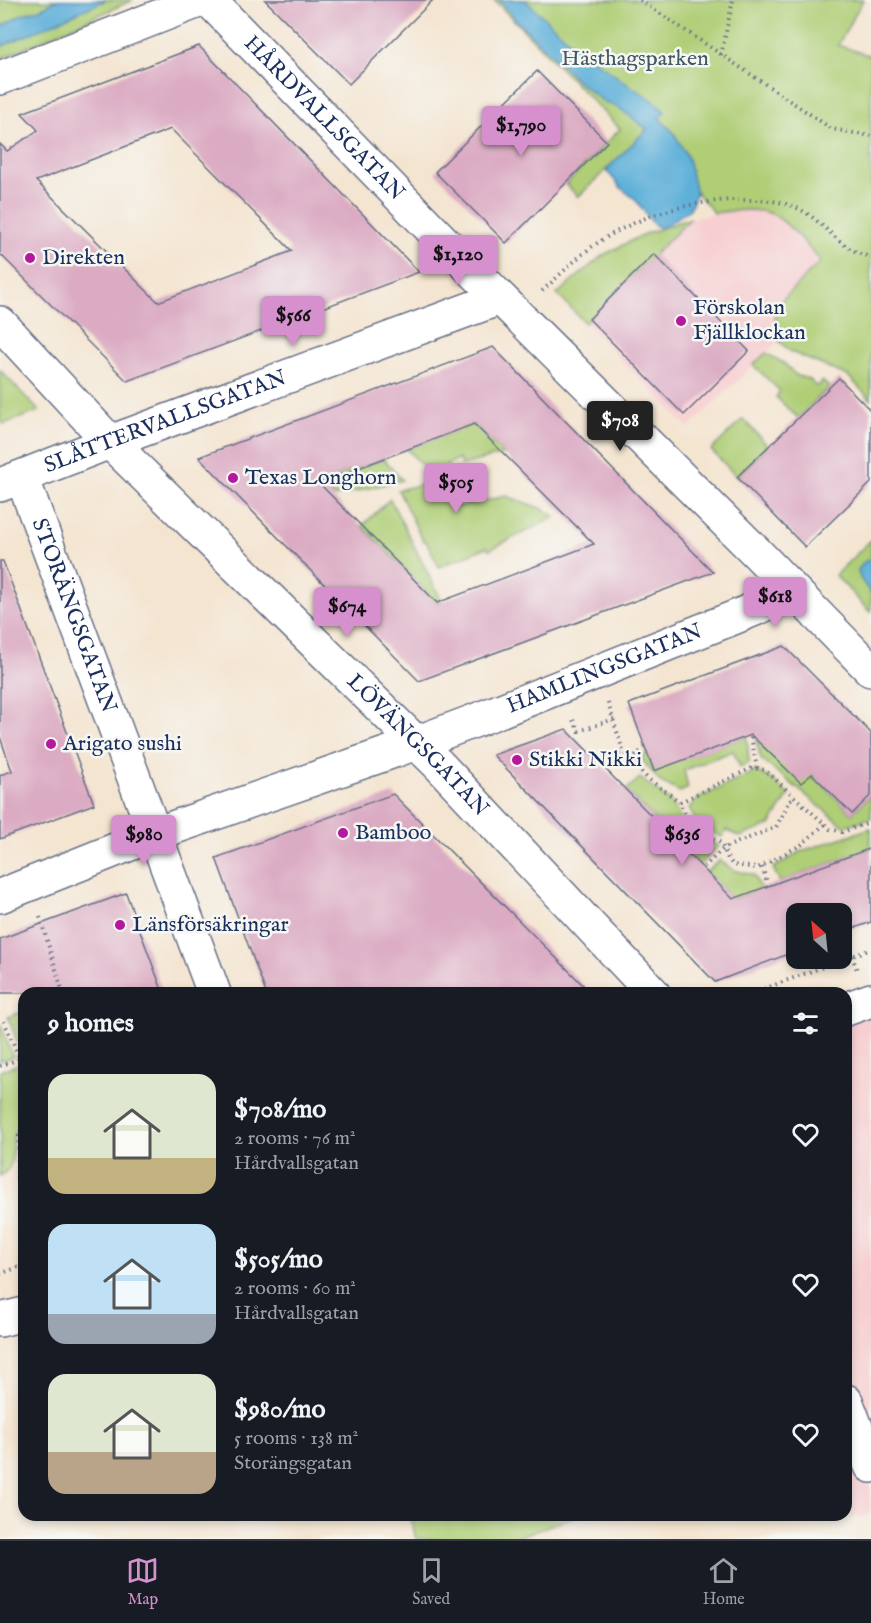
<!DOCTYPE html>
<html lang="en">
<head>
<meta charset="utf-8">
<style>
	body { margin:0; font-family:"IM FELL English",serif; background:#242831; color:#f1f3f6; height:100vh; display:flex; flex-direction:column; font-size:22px; white-space:nowrap }
	* { box-sizing:border-box; margin:0 }
	p { font-size:20px; color:#9ea1a6 }
	.icon { flex:none; width:33px; height:33px; fill:none; stroke:currentColor; stroke-width:2; stroke-linecap:round; stroke-linejoin:round }
	.map { position:relative; flex:1; overflow:hidden }
	.drawer { position:absolute; left:18px; top:987px; width:834px; height:534px; display:flex; flex-direction:column; background:#171b24; border-radius:18px; box-shadow:0 3px 9px #0003 }
	.drawer>* { flex:none }
	.needle { width:39px; rotate:333deg }
	.fabs { position:absolute; left:786px; top:903px; display:grid; gap:12px }
	.fabs a { display:grid; place-items:center; width:66px; height:66px; border-radius:12px; background:#171b24; box-shadow:0 3px 9px #0003; font-size:30px }
	.price { position:absolute; translate:-50% -51px; padding:0 14px; border-radius:6px; background:#d690ce; color:#111; font-size:20px; line-height:39px; filter:drop-shadow(0 2px 3px #0008) }
	.price::after { content:''; position:absolute; left:50%; top:36px; width:18px; height:14px; margin-left:-9px; background:inherit; clip-path:polygon(0 0,100% 0,50% 100%) }
	.price.active { background:#222; color:#fff }
	ul { padding:0; list-style:none }
	li { display:flex; align-items:center; gap:18px; height:150px; padding:0 30px }
	li span { display:grid; place-items:center; flex:none; width:168px; height:120px; border-radius:18px; color:#555 }
	li>.icon { margin-inline-start:auto }
	span .icon { width:72px; height:72px; fill:#fffc; stroke-width:1 }
	li b { font-size:26px }
	h2 { display:flex; justify-content:space-between; align-items:center; height:72px; padding:0 30px; font-size:26px }
	.tabs { display:flex; justify-content:space-around; align-items:center; height:84px; border-top:2px solid #363941; background:#171b24; font-size:16px; color:#9ea1a6 }
	.tabs a { display:grid; justify-items:center; gap:3px }
	.tabs .active { color:#d690ce }
	.map>svg:first-child { display:block }
	.built { fill:#f7cfd2 }
	.green { fill:#afce76; stroke:#657e6a; stroke-width:1.5 }
	.water { fill:#5eb0d9; stroke:#3c709c; stroke-width:1.5 }
	.building { fill:#dbabc3; fill-rule:evenodd }
	.lines { fill:none; stroke-linecap:round; stroke-linejoin:round }
	.minor-casing { stroke:#676f86; stroke-width:36 }
	.path { stroke:#676f86; stroke-width:4; stroke-dasharray:1.5 4.5; stroke-linecap:butt }
	.minor { stroke:#fff; stroke-width:33 }
	.poi-dot { fill:#b5179e; stroke:#f6f6f2; stroke-width:2 }
	.labels { text-anchor:middle; dominant-baseline:central; stroke-width:5; stroke-linejoin:round; paint-order:stroke }
	.park-label { font-size:22px; fill:#405764; stroke:#f6f6f2 }
	.street-label { font-size:22px; fill:#1b2f5e; stroke:#f6f6f2 }
	.poi-label { font-size:22px; fill:#1b2f5e; stroke:#f6f6f2; text-anchor:start }
</style>
</head>
<body>
<div class="map">
<svg width="871" height="1539" viewBox="0 0 871 1539">
	<rect width="100%" height="100%" fill="#f6f6f2"/>
	<filter id="ink" filterUnits="userSpaceOnUse"><feTurbulence type="fractalNoise" baseFrequency=".0167" numOctaves="2"/><feDisplacementMap in="SourceGraphic" scale="12" xChannelSelector="R" yChannelSelector="G"/><feConvolveMatrix kernelMatrix="1 2 1 2 8 2 1 2 1" color-interpolation-filters="sRGB"/></filter>
	<filter id="wash" filterUnits="userSpaceOnUse"><feTurbulence type="fractalNoise" baseFrequency=".008" numOctaves="4" result="noise"/><feDisplacementMap in="SourceGraphic" scale="24" xChannelSelector="R" yChannelSelector="G"/><feGaussianBlur stdDeviation="1.35" result="paint"/><feColorMatrix in="noise" values="0 0 0 0 0 0 0 0 0 0 0 0 0 0 0 0 0 1.4 0 .05"/><feComposite in="paint" operator="in"/></filter>
	<g filter="url(#wash)">
		<rect width="100%" height="100%" fill="#f4e5d1"/>
		<path class="built" d="M734,210L759,211L773,214L786,224L821,261L806,276L775,316L779,341L688,428L585,323L691,218Z
			M871,1011V1515L838,1519L837,1515H846V1020Z"/>
		<path class="green" d="M0,0H133L0,59Z
			M494,0H863L838,45L871,56V400L848,376L791,352L779,341L775,316L777,308L783,299L821,261C808,247 791,225 774,215C760,207 730,211 714,213L671,162L634,143L578,197L566,184L620,129Z
			M691,218L585,323L557,294L602,256L644,234Z
			M766,353C772,357 782,361 787,366C792,370 792,374 798,376C806,379 810,377 814,385L819,386L822,381L829,387L798,418L776,397L780,391L753,365Z
			M0,370L39,411L4,424L0,420Z
			M743,419L768,446L737,477L711,450Z
			M474,424L504,454L461,465L459,459L447,464L448,470L429,473L407,449Z
			M384,459L402,480L334,497L319,483Z
			M449,478L457,507L506,496L543,509L555,517L489,550L487,547L439,567L426,541H423L398,490Z
			M390,499L442,601L437,603L362,526Z
			M871,540V613L835,575Z
			M747,736L749,763L740,767L733,751L684,770L688,788L680,792L659,781L641,758L647,752L654,770Z
			M756,740L812,774L852,814L871,795V818L844,826L761,759Z
			M756,771L773,780L789,795L770,825L740,837L726,830L722,837L698,824L689,808L699,798Z
			M640,778L671,802L686,827L719,846L700,865L626,790Z
			M871,828V848L780,882L773,868L802,851Z
			M720,860L733,870L754,875L761,889L733,899L706,872Z
			M24,1011V1051L22,1055L8,1017Z
			M0,1023L13,1057L0,1061Z
			M24,1062V1121C0,1140 25,1161 0,1176V1071Z
			M410,1515H578L512,1539H416Z"/>
		<path class="water" d="M57,0H106L0,47V27L23,14L40,9Z
			M499,0H525L566,38L586,54L630,86L654,101L665,112L659,118L674,133L688,158L696,194L690,209L662,228L654,225L635,199L622,189L606,170L647,129L619,108L604,102L582,85L517,21Z
			M868,560L871,561V594L860,578L858,570L864,562Z"/>
		<g id="blocks">
			<path class="building" d="M265,0H433L349,84Z
				M199,46L419,272L127,381L0,254V144L7,151L38,130L22,113ZM171,129L292,251L158,302L36,181Z
				M537,71L607,142L506,243L435,172Z
				M654,254L749,351L684,415L589,319Z
				M493,347L713,572L419,681L199,457ZM474,424L594,544L437,603L319,483Z
				M839,378L871,411V483L805,547L737,477Z
				M0,561H3L94,804L0,839V775L12,771L0,737Z
				M784,646L871,733V795L852,814L812,774L801,783L751,735L654,771L629,704Z
				M566,729L733,899L871,848V922L842,933V914H796V951L715,982L493,755Z
				M393,794L591,993H266L216,858Z
				M126,893L163,993H0V939Z"/>
		</g>
	</g>
	<g filter="url(#ink)">
		<use href="#blocks" fill-opacity="0" stroke="#676f86" stroke-width="1.5"/>
		<g class="lines">
			<defs>
				<g id="minor">
					<path id="s1" d="M209,0L444,242L755,551L871,670"/>
					<path d="M0,78L201,0"/>
					<path id="s2" d="M0,323L110,442L439,765L653,993"/>
					<path id="s3" d="M22,477L214,993"/>
					<path id="s4" d="M0,485L110,442L500,298"/>
					<path id="s5" d="M0,896L155,834L397,750L474,721L733,618L762,606L791,589"/>
					<path d="M846,1009L871,1000"/>
					<path d="M0,1320L24,1314"/>
					<path d="M846,1401L871,1466"/>
				</g>
			</defs>
			<use href="#minor" class="minor-casing"/>
			<path class="path" d="M640,0L832,129L871,136
				M721,55L733,0
				M542,291C559,276 575,259 593,246C635,217 686,201 736,200C755,200 777,199 795,207C824,219 839,251 871,257
				M608,703L623,751L631,761L647,778L680,802L690,826L721,843L728,859L733,865L758,868L801,845L825,824
				M573,720L579,731L614,719
				M751,737L757,768
				M631,761L644,748
				M604,764L623,751
				M680,802L752,768L765,770L830,829L842,832L871,822
				M704,867L724,848L776,827L793,795
				M762,867L768,884
				M40,917L63,993
				M852,956L857,970
				M753,993L871,949
				M4,1021L20,1059
				M0,1066L24,1057
				M24,1132L19,1136L17,1181L24,1198
				M846,1144L849,1143
				M0,1274L24,1265"/>
			<use href="#minor" class="minor"/>
		</g>
	</g>
	<g class="poi-dot">
		<circle cx="30" cy="258" r="6"/>
		<circle cx="681" cy="321" r="6"/>
		<circle cx="233" cy="478" r="6"/>
		<circle cx="51" cy="744" r="6"/>
		<circle cx="517" cy="760" r="6"/>
		<circle cx="343" cy="833" r="6"/>
		<circle cx="120" cy="925" r="6"/>
	</g>
	<g class="labels">
		<g class="park-label">
			<text x="635" y="59">Hästhagsparken</text>
		</g>
		<g class="street-label">
			<text stroke="none"><textPath href="#s1" startOffset="165">HÅRDVALLSGATAN</textPath></text>
			<text stroke="none"><textPath href="#s4" startOffset="177">SLÅTTERVALLSGATAN</textPath></text>
			<text stroke="none"><textPath href="#s3" startOffset="148">STORÄNGSGATAN</textPath></text>
			<text stroke="none"><textPath href="#s5" startOffset="646">HAMLINGSGATAN</textPath></text>
			<text stroke="none"><textPath href="#s2" startOffset="594">LÖVÄNGSGATAN</textPath></text>
		</g>
		<g class="poi-label">
			<text x="42" y="258">Direkten</text>
			<text x="693" y="308">Förskolan<tspan x="693" dy="25">Fjällklockan</tspan></text>
			<text x="245" y="478">Texas Longhorn</text>
			<text x="63" y="744">Arigato sushi</text>
			<text x="529" y="760">Stikki Nikki</text>
			<text x="355" y="833">Bamboo</text>
			<text x="132" y="925">Länsförsäkringar</text>
		</g>
	</g>
</svg>
<div class="fabs">
<a><svg class="needle" viewBox="-14 -14 28 28"><path d="M0-13l5 13h-10z" fill="#e53935"/><path d="M0 13l5-13h-10z" fill="#9ea1a6"/></svg></a>
</div>
<b class="price" style="left:521px;top:157px">$1,790</b>
<b class="price" style="left:458px;top:286px">$1,120</b>
<b class="price" style="left:293px;top:347px">$566</b>
<b class="price active" style="left:620px;top:452px">$708</b>
<b class="price" style="left:456px;top:514px">$505</b>
<b class="price" style="left:775px;top:628px">$618</b>
<b class="price" style="left:347px;top:638px">$674</b>
<b class="price" style="left:144px;top:866px">$980</b>
<b class="price" style="left:682px;top:866px">$636</b>
<section class="drawer">
<h2>9 homes<svg class="icon" aria-label="filters" viewBox="0 0 24 24"><path d="M4 7h16M4 17h16"/><circle cx="9" cy="7" r="2"/><circle cx="15" cy="17" r="2"/></svg></h2>
<ul>
<li><span style="background:linear-gradient(#dfe7d0 70%,#c2b280 0)"><svg class="icon" aria-label="home" viewBox="0 0 24 24"><path d="M3 11l9-7 9 7M6 9v11h12V9"/></svg></span><div><b>$708/mo</b><p>2 rooms · 76 m²</p><p>Hårdvallsgatan</p></div><svg class="icon" aria-label="heart" viewBox="0 0 24 24"><path d="M12 20l-8-8c-3-5 5-10 8-4 3-6 11-1 8 4z"/></svg></li>
<li><span style="background:linear-gradient(#bfe0f5 75%,#9aa5b1 0)"><svg class="icon" aria-label="home" viewBox="0 0 24 24"><path d="M3 11l9-7 9 7M6 9v11h12V9"/></svg></span><div><b>$505/mo</b><p>2 rooms · 60 m²</p><p>Hårdvallsgatan</p></div><svg class="icon" aria-label="heart" viewBox="0 0 24 24"><path d="M12 20l-8-8c-3-5 5-10 8-4 3-6 11-1 8 4z"/></svg></li>
<li><span style="background:linear-gradient(#dfe7d0 65%,#b9a48a 0)"><svg class="icon" aria-label="home" viewBox="0 0 24 24"><path d="M3 11l9-7 9 7M6 9v11h12V9"/></svg></span><div><b>$980/mo</b><p>5 rooms · 138 m²</p><p>Storängsgatan</p></div><svg class="icon" aria-label="heart" viewBox="0 0 24 24"><path d="M12 20l-8-8c-3-5 5-10 8-4 3-6 11-1 8 4z"/></svg></li>
</ul>
</section>
</div>
<nav class="tabs">
<a class="active"><svg class="icon" aria-label="map" viewBox="0 0 24 24"><path d="M3 6l6-2 6 2 6-2v14l-6 2-6-2-6 2zM9 4v14M15 6v14"/></svg>Map</a>
<a><svg class="icon" aria-label="saved" viewBox="0 0 24 24"><path d="M7 4h10v16l-5-4-5 4z"/></svg>Saved</a>
<a><svg class="icon" aria-label="home" viewBox="0 0 24 24"><path d="M3 11l9-7 9 7M6 9v11h12V9"/></svg>Home</a>
</nav>
</body>
</html>
